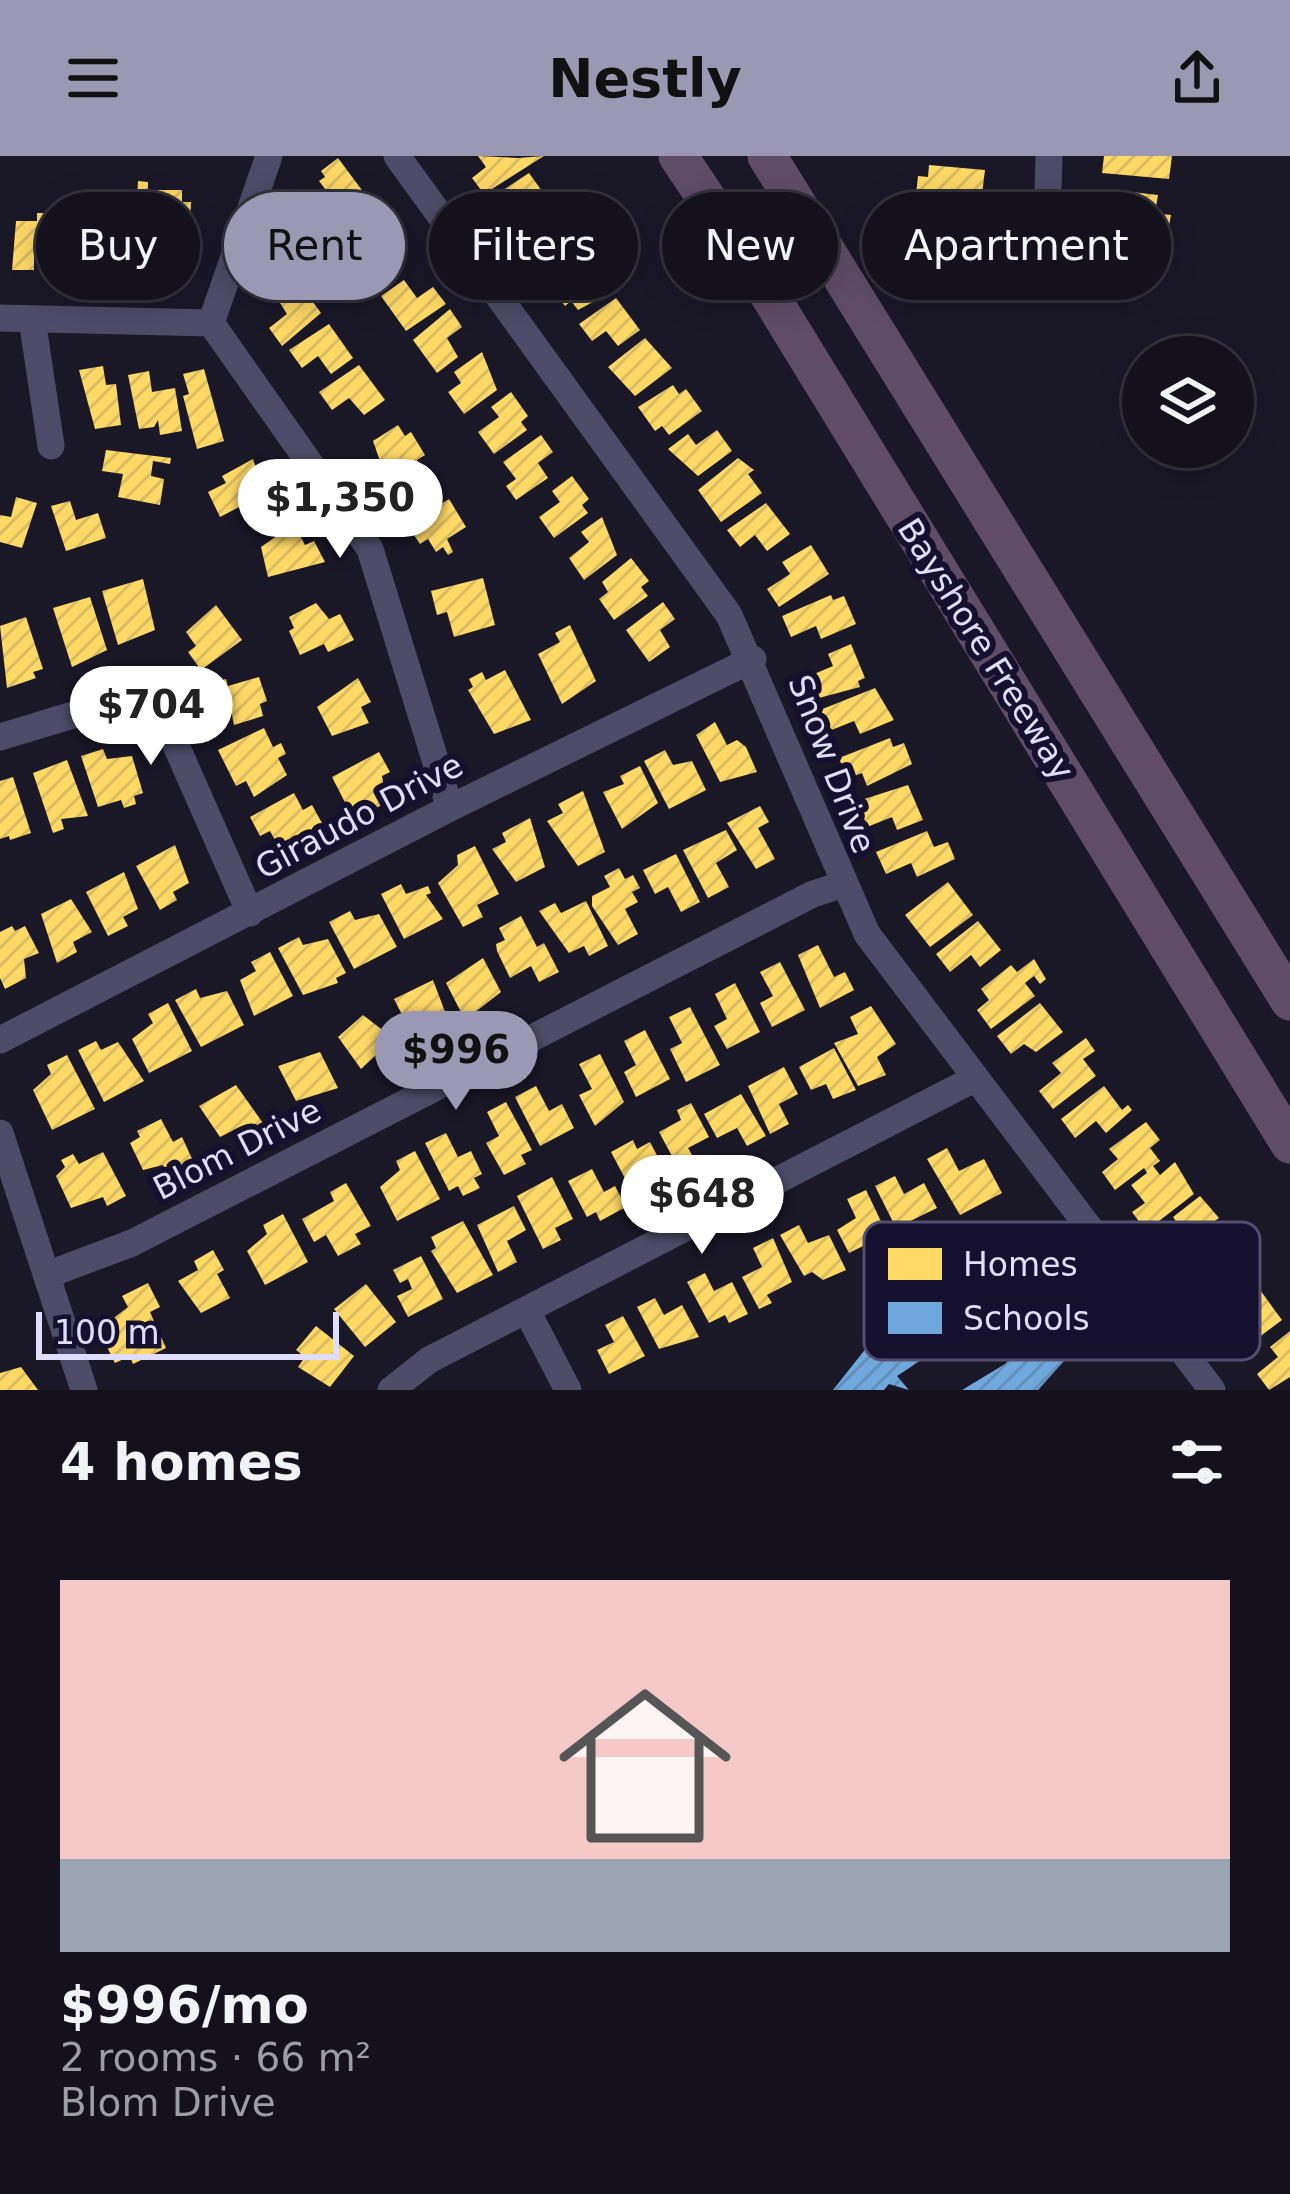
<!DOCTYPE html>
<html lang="en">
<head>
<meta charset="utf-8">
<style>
	body { margin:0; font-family:"DejaVu Sans",sans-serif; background:#1d1a26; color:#f1f3f6; height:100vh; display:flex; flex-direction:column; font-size:45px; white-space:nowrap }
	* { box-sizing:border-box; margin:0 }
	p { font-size:39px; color:#9d9da4 }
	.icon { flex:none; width:66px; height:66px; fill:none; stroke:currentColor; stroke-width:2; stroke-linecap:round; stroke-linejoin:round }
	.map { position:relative; height:1234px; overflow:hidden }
	.drawer { display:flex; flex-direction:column; background:#14111d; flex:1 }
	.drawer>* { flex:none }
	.banner { position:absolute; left:36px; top:36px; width:1218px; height:108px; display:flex; gap:24px }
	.buttons { position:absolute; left:1122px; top:180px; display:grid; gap:24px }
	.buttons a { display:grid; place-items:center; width:132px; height:132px; border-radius:50%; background:#14111d; box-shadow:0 6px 30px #0003,0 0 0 3px #33313b; font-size:60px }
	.scale { position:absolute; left:36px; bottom:30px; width:303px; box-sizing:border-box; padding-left:12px; border:6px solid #e0ddff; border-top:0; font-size:33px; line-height:42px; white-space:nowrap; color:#e0ddff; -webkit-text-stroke:9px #15102e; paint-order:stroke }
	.price { position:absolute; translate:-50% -102px; padding:0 27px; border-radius:42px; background:#fff; color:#222; font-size:39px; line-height:78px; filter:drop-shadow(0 3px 6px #0008) }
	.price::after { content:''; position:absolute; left:50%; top:72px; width:36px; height:27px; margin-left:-18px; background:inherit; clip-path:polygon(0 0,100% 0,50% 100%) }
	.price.on { background:#9b98b3; color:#111 }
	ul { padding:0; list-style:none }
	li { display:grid; align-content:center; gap:24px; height:636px; padding:0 60px }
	li span { display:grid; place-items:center; height:372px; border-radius:0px; color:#555 }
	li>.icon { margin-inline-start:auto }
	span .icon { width:216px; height:216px; fill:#fffc; stroke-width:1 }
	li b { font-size:51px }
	h2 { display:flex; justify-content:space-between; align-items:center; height:144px; padding:0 60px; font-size:51px }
	.pill { padding:0 42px; border-radius:54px; background:#14111d; box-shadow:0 6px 30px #0003,0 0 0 3px #33313b; font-size:42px; line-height:108px }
	.pill.on { background:#9b98b3; color:#111 }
	header { display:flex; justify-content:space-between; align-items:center; height:156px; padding:0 60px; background:#9b98b3; color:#111; font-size:54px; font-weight:700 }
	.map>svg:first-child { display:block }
	.homes { fill:url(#homes-hatch) }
	.schools { fill:url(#schools-hatch) }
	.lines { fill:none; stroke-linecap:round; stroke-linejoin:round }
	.minor { stroke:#4c4c68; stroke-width:27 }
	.highway { stroke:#5f4d67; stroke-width:39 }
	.labels { text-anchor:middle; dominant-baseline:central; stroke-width:12; stroke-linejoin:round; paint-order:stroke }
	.street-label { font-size:33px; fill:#e0ddff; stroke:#15102e }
	.key { fill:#15102e; stroke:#524e6d; stroke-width:3 }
	.key-label { font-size:33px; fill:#e0ddff }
</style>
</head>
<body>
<header><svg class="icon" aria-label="menu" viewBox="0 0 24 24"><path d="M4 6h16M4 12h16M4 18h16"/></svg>Nestly<svg class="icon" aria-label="share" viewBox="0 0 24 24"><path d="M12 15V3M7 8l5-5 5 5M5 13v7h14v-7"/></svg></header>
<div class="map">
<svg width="1290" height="1234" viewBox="0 0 1290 1234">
	<defs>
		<pattern id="homes-hatch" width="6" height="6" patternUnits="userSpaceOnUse" patternTransform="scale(3)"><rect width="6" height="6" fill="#ffd966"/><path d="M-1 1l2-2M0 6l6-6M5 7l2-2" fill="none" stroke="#d9bb61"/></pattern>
		<pattern id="schools-hatch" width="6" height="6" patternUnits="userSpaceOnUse" patternTransform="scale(3)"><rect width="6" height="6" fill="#6fa8dc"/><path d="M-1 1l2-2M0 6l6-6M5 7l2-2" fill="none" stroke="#648eb8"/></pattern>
	</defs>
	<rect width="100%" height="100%" fill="#1a1727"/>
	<path class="homes" d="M478,0L518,2L544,0L484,38L472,22L486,11Z
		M1104,0H1172L1169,23L1102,17Z
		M338,2L376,53L353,70L319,25L325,21L321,15Z
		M929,9L985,14L982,38L974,37L973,54L925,50L926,40L916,39L918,20L928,21Z
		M529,17L554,52L531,69L517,50L501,62L488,44Z
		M138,25L148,26V34H182V46H191L190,71L156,69V61L136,60Z
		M1115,34L1158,39L1155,57L1171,59L1169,70L1154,68L1153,79L1104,72L1105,64L1117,65L1118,58L1112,57Z
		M315,39L340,76L308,102L290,81L308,67L297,54Z
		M554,55L566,72L575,66L587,87L559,107L546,93L532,103L519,86L522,79Z
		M37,57H55L57,94H34V114H12L16,65H37Z
		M998,57L1008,77L993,85L1003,104L970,121L950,82Z
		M73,59H101V106L84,107V115H63Z
		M390,69L403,87L387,99L400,118L367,141L359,130L369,123L352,100Z
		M1094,72L1128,98L1105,130L1075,109Z
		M165,82L185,83L184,106L161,105L160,127L132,126L135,85Z
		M1025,95L1062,110L1052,145L1015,135Z
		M597,109L614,135L578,154L571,145L565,150L548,127L568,113L576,123Z
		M296,123L321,157L282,190L269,172L287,158L275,139Z
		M404,124L417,142L433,131L446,148L406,175L381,140Z
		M616,142L640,174L618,190L606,175L592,185L579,168Z
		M450,153L462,171L447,182L458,201L437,217L413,184Z
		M329,168L353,202L331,218L318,200L302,212L289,194Z
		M645,182L672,212L635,240L608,211Z
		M482,196L497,234L464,258L448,236L461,227L454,216Z
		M359,209L385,244L364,259L349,242L332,254L319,236Z
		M103,210L106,229L116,228L121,269L95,273L79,214Z
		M204,213L224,285L197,293L183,240L189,238L183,218Z
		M149,215L152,236L175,232L182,275L160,279L158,264L154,271L139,273L128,219Z
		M673,229L679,238L686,233L702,255L669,279L662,270L655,275L638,251Z
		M511,236L528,260L521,266L527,274L494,298L478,276L499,261L491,251Z
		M398,269L405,280L411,276L425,299L417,304L422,311L386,336L370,311L380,305L373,285Z
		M717,274L732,295L698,320L668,293L688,278L696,289Z
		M541,279L553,296L538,307L548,322L516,344L506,330L516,323L503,306Z
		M106,294L171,302L170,308L153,305L151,320L164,323L160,349L118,341L123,318L102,315Z
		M738,302L754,314L748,318L762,337L721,366L698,334Z
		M253,303L264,338L220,361L208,336L226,327L222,320Z
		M572,320L589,343L582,349L588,357L554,382L539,361L560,346L552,335Z
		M16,341L37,347L22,392L0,386V359L11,361Z
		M449,343L466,371L447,383L453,396L448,399L443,391L436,396L428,383L420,388L403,363L420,352L424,358Z
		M70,345L76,364L98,357L106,382L66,395L51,350Z
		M766,347L790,378L767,395L755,379L740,391L727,374Z
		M602,361L617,399L584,424L569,402L589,386L581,376Z
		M294,368L305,389L314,385L325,406L268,421L261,391Z
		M811,389L829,418L779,451L767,433L790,418L782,406Z
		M631,402L649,425L641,431L648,440L614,464L599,443L608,436L602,426Z
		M483,422L495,469L454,481L447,456L437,459L431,435Z
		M143,423L155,474L118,489L102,435Z
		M831,439L833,444L844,440L856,468L821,483L816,470L791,481L782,460Z
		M90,441L107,494L72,511L53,452Z
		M663,446L675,463L660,474L670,491L649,506L626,474Z
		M316,447L329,463L340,458L354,484L328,496L324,488L300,499L289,475L294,472L289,461Z
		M216,449L242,484L201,514L188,496L196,490L186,476Z
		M26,461L43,513L33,516L36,522L7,532L0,470Z
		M570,469L596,525L562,548L538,498L560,486L555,477Z
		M851,488L865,522L858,525L860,531L815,543L810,539L807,521L833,510L828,498Z
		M505,514L531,564L494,578L468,534L473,531L469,523L482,516L486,524Z
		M259,521L267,545L260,548L263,560L234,569L229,545L212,550L206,528L226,523L228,530Z
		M358,522L371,546L361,551L369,567L332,580L317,551Z
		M875,532L894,564L860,578L854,565L829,575L820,554Z
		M715,566L727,589L737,584L746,591L757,616L720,626L696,579Z
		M264,572L273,591L281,587L286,598L278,602L287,619L254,641L246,625L236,630L218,594Z
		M890,582L893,591L904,587L912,608L867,630L862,617L847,623L839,602Z
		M103,593L107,603L132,600L143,637L134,640L136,648L124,652L121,644L98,651L81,600Z
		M665,594L673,609L692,605L706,634L669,653L644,605Z
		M379,596L390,616L382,620L387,646L354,664L332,621Z
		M67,604L88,660L61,663L64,673L53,677L33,617Z
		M640,610L658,647L622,673L603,636L624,628L620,620Z
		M13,621L31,677L10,684L9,680L0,683V625Z
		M908,629L923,664L897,674L892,661L867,671L858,645Z
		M583,635L605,696L578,710L547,665L563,657L558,648Z
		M294,637L303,654L312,649L323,669L278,690L270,675L260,680L250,661Z
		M760,650L769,666L758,672L775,703L756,713L727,667Z
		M530,662L545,711L516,726L492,693L506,686L502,677Z
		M726,674L737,694L716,707L729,731L708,742L683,694Z
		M927,675L934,691L948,686L955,703L917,721L911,707L886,718L876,696Z
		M175,689L189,727L173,736L177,744L160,754L136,710Z
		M475,690L499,738L477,749L483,761L463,771L438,727L458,709L457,699Z
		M676,698L700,746L681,756L668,731L655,738L643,714Z
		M619,712L625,723L633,719L640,732L632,736L638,746L625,753L638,778L618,789L592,750V740L610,731L604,720Z
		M124,716L138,753L123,761L128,770L108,780L86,736Z
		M948,726L973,759L930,791L905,759Z
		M401,728L406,738L428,730L431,737L426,739L443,763L404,783L381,738Z
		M71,743L92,776L73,786L77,796L57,807L41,758Z
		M586,745L608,790L589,800L584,790L569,797L539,755L555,747L561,757Z
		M350,755L355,764L379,758L397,791L354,813L329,766Z
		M521,760L537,791L544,787L559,816L539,826L531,810L510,822L497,795L496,788L505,784L499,772Z
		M978,765L1001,794L980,811L971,799L950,816L936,798Z
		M12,770L15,775L25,770L39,797L24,803L26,822L5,833L0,822V776Z
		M299,781L303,789L328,783L346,817L336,822L338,827L303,839L278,792Z
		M818,789L834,821L845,816L854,834L820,852L798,799Z
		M270,796L293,840L254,860L240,824L256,815L251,806Z
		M483,802L501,836L465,864L446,827Z
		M1034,803L1046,823L1040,828L1034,820L1025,827L1035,840L991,873L977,854L989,844L981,833L1011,809L1017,816Z
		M780,806L805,854L772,871L760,847L773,840L760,816Z
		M433,824L447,861L431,869L436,878L417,888L394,843Z
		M735,827L760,876L727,893L714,870L727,863L715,838Z
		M196,833L200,842L227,835L244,869L201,891L175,844Z
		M168,847L192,895L149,917L132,883L153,867L148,858Z
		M1040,847L1063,876L1036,896L1024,888L1011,898L997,880Z
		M871,850L896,888L877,901L886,919L858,930L834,887L858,878L850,861Z
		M690,851L720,909L686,926L670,893L682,887L669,861Z
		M363,859L403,890L386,907L378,897L361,913L338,881Z
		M645,874L670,923L636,941L624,916L636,909L624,885Z
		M1086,882L1095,895L1083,903L1096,920L1053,953L1039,935L1061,917L1052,907Z
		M96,885L101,894L118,886L144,925L104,946L78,894Z
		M834,892L856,934L833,943L826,928L811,934L799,911Z
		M320,896L338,932L296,945L278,910Z
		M600,898L624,946L595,970L579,939L592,933L579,908Z
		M67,899L95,953L52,974L33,934L51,918L47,909Z
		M784,911L798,938L779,948L789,968L770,978L748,930Z
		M236,929L265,970L240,983L236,973L220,981L199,950Z
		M536,930L549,955L562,948L574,972L540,990L515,941Z
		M1104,930L1122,954L1128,949L1132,954L1106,977L1096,965L1075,982L1061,963Z
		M741,938L766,980L747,990L737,972L717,982L704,958Z
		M506,946L532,994L521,999L526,1008L504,1019L486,987L499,980L487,956Z
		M691,947L709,981L688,992L700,1013L681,1023L668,1008L673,1002L659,976L681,964L677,954Z
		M161,963L173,986L182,981L194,1007L168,1020L163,1009L143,1014L130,987L140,981L137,975Z
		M1146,966L1160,984L1150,992L1160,1005L1153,1010L1160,1019L1175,1006L1194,1038L1146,1075L1132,1056L1145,1047L1131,1029L1147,1017L1144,1012L1115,1034L1102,1016L1118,1003L1109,993Z
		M446,977L458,1001L471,995L482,1018L474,1022L480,1032L463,1040L458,1030L449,1035L425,987Z
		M633,984L637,993L650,986L672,1028L654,1037L645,1021L628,1028L611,996Z
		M947,992L959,1015L984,1003L1002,1037L960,1059L927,1003Z
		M415,995L440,1043L397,1065L380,1031L400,1014L396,1005Z
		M103,996L126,1040L107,1050L103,1041L71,1052L56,1020L65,1011L61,1004L73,998L79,1008Z
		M592,1013L604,1036L615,1030L626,1051L600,1065L596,1056L587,1061L568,1025Z
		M895,1020L904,1038L924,1027L937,1052L896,1072L875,1030Z
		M552,1021L573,1063L555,1072L561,1084L543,1093L517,1040Z
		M346,1027L371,1070L355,1078L361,1088L338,1100L326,1079L314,1086L302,1063L334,1045L330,1036Z
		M866,1034L887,1078L849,1097L837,1074L856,1062L847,1043Z
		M1200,1040L1219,1062L1209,1069L1219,1082L1178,1115L1165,1097L1186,1080L1173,1061Z
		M514,1050L526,1074L507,1085L517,1106L498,1116L477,1069Z
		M283,1058L308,1106L265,1129L247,1095L267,1078L263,1069Z
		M463,1065L493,1119L457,1137L431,1095L436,1092L431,1081Z
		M799,1069L808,1087L829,1079L846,1114L823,1124L812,1116L804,1120L780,1079Z
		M773,1082L792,1126L767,1139L772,1147L759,1153L742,1121L762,1111L753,1092Z
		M213,1094L224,1114L217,1118L230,1142L201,1157L178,1125L198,1114L194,1105Z
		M421,1100L443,1143L408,1161L397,1140L412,1133L408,1123L400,1127L393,1114Z
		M705,1117L714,1135L732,1126L748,1158L729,1167L725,1159L709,1167L687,1126Z
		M148,1127L160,1151L150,1156L166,1192L133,1208L130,1200L115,1207L103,1183L117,1176L111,1164L128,1151L122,1140Z
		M366,1128L396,1166L365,1191L334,1153Z
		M1260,1134L1282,1164L1239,1196L1225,1177L1247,1161L1239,1150Z
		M655,1142L664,1159L682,1149L699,1181L659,1193L637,1151Z
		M623,1160L645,1200L609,1218L597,1194L614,1186L605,1169Z
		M316,1170L354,1200L330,1231L298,1211L305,1201L296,1194Z
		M1290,1175V1221L1269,1234L1257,1218L1278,1201L1270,1191Z
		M21,1211L38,1234H0V1217Z"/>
	<path class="schools" d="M1030,1126L1072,1130L1065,1170L1011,1167L956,1181L897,1220L909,1234L889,1228L884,1234H833L867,1191L917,1154L966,1134Z
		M1040,1172L1073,1195L1038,1234H962L1005,1208Z"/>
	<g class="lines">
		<path class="minor" d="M397,0L729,459L867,778L1212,1234
			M1048,34L1049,0
			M0,162L211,167L269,0
			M32,163L51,290
			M211,167L370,393L450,652
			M0,581L152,535L250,757
			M0,884L450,652L753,503
			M0,977L84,1234
			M47,1119L132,1087L813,738L841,729
			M527,1155L568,1234
			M391,1234L429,1204L974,923"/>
		<path class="highway" d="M678,0L751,109L1290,988
			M767,0L1290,845"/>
	</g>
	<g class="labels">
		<g class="street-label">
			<text transform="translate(986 493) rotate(58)">Bayshore Freeway</text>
			<text transform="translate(832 608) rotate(69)">Snow Drive</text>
			<text transform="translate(359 660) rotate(-28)">Giraudo Drive</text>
			<text transform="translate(237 993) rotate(-27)">Blom Drive</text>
		</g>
	</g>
	<rect x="864" y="1066" width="396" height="138" rx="18" class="key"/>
	<rect x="888" y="1092" width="54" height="32" fill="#ffd966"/>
	<rect x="888" y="1146" width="54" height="32" fill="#6fa8dc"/>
	<g class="key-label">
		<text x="963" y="1120">Homes</text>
		<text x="963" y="1174">Schools</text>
	</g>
</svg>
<div class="buttons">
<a><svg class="icon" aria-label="layers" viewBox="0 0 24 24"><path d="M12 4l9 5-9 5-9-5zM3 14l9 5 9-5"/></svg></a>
</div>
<div class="scale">100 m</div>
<b class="price" style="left:340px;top:405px">$1,350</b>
<b class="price" style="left:151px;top:612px">$704</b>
<b class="price on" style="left:456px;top:957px">$996</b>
<b class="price" style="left:702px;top:1101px">$648</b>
<div class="banner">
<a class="pill">Buy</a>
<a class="pill on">Rent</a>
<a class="pill">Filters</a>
<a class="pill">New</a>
<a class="pill">Apartment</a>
</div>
</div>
<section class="drawer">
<h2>4 homes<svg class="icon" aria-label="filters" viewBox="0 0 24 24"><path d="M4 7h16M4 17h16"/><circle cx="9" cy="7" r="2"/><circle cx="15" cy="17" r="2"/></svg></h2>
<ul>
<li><span style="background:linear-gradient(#f6c9c9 75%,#9aa5b1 0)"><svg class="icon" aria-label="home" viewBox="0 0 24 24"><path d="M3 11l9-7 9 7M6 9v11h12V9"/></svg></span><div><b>$996/mo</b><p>2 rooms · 66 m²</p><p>Blom Drive</p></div></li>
</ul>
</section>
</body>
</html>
